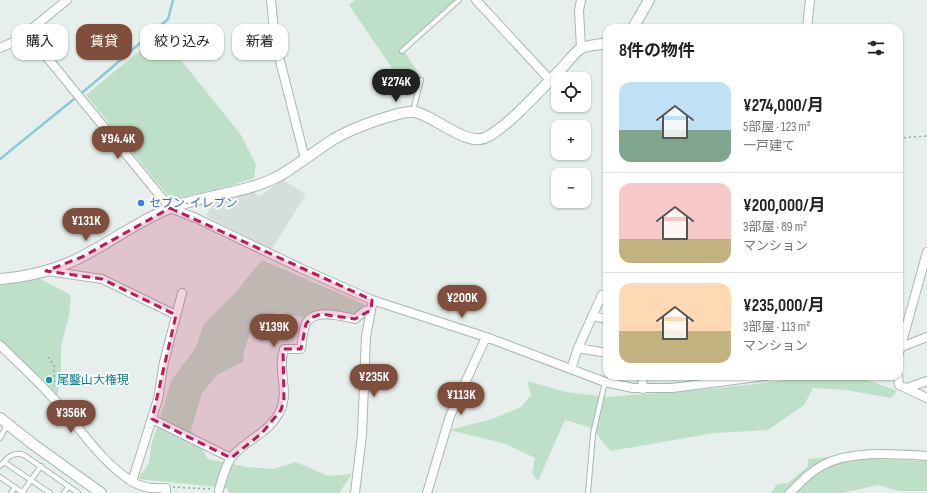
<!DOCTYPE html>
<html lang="ja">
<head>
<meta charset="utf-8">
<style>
	body { margin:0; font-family:"Sofia Sans Condensed","Noto Sans JP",sans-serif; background:#f2f2f2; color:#222; height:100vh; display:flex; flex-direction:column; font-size:15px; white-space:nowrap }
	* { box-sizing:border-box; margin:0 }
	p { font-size:13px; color:#767676 }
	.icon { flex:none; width:22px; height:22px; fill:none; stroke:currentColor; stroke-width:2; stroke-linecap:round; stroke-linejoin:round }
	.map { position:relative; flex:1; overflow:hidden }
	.panel { position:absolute; left:603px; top:24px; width:300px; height:356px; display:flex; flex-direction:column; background:#fff; border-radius:12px; box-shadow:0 1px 3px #0004 }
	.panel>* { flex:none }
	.banner { position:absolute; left:12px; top:24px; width:380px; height:36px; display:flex; gap:8px }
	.fabs { position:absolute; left:551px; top:72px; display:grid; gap:8px }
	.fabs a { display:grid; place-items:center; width:40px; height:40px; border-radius:8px; background:#fff; box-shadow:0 1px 3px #0004; font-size:20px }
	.price { position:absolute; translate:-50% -34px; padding:0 9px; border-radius:14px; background:#804e3d; color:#fff; font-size:13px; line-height:26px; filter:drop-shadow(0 1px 2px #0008) }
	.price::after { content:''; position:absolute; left:50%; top:24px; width:12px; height:9px; margin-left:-6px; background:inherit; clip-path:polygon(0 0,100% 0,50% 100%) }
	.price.on { background:#222; color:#fff }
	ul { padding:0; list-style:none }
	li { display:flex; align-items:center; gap:12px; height:100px; padding:0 16px }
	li+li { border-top:1px solid #e0e0e0 }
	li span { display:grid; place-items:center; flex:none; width:112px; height:80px; border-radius:12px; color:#555 }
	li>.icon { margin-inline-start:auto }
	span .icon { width:48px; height:48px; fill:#fffc; stroke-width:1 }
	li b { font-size:17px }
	h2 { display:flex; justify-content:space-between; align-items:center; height:48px; padding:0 16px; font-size:17px }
	.tag { padding:0 14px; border-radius:12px; background:#fff; box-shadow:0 1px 3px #0004; font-size:14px; line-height:36px }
	.tag.on { background:#804e3d; color:#fff }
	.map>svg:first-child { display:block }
	.built { fill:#d4dfda }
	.green { fill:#bfe0c8 }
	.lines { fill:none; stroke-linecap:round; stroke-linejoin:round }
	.stream { stroke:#8ec9d4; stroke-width:2.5 }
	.service-casing { stroke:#a8b8b2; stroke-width:6 }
	.minor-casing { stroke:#a8b8b2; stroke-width:10 }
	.tertiary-casing { stroke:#a8b8b2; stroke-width:12 }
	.path { stroke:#86b3a5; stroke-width:1.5; stroke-dasharray:2 3; stroke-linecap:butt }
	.service { stroke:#fff; stroke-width:4 }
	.minor { stroke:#fff; stroke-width:8 }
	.tertiary { stroke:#fff; stroke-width:10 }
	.marked { fill:#c2185b; fill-opacity:0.2; stroke:#c2185b; stroke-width:3; stroke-dasharray:8 5; stroke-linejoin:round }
	.shop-dot { fill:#3f7fe0; stroke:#f7fbf9; stroke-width:1.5 }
	.culture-dot { fill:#0f9aa8; stroke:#f7fbf9; stroke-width:1.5 }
	.labels { text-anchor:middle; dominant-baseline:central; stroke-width:4; stroke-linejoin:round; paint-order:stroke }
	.shop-label { font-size:12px; fill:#366cbe; stroke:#f7fbf9; text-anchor:start }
	.culture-label { font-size:12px; fill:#0d838f; stroke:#f7fbf9; text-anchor:start }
</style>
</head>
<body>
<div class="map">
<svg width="927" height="493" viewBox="0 0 927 493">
	<rect width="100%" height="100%" fill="#e6efeb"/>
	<path class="built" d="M283,180L306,194L272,249L206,216L215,200L251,191L260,196Z"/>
	<path class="green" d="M355,0H462L404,51L423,80L407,90L349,5Z
		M160,34L241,135L256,165L254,178C228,188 199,193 171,200L86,95Z
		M262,260L366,305L350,320L308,319L280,312L255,317L244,352L243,362L217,375L202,393L191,430L208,459L247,467L274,469L296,462L328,476L352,474L339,493H229L227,488L138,479L149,463L151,446L172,379L195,349L204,324L234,294Z
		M38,278L71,295L69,316L61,346V375L57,398L0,341V285Z
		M811,376L860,377L897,391L891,398L846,390L813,388L804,405L768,430L715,433L610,451L592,428L565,420L538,481L532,473L535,458L506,444L449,430L492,419L521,407L531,395L527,381L566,392L607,397L697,390L756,384Z
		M827,457L927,461V491H899L878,485L842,493H771L777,484L788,483L808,466V459Z"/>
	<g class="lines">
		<path class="stream" d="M0,159L95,82L168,19L173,0"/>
		<defs>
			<path id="service" d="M402,51L459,0
				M413,111L421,80
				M0,438L7,425
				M4,462L50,493
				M0,466C7,458 13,451 24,455L78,493
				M0,477L23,493
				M11,493L15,487
				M22,493L41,466
				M64,493L69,486
				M588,493L593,434L605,382"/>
			<path id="minor" d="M271,0L275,41L305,159
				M476,0L550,80
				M807,28L810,0
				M28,34L170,208L196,218L300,268L372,300L486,337L605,382L633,388H672L766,376
				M0,48L18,40L67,0
				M581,48L579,11L581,0
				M47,271L102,279L176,315
				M592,316L607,319
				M0,345C18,363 37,380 54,399C79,426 101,463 133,482C143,488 155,489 166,488V493
				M578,348L607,353
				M899,348L927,337
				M899,353L927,252
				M571,369L578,348L602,295H607
				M642,376L643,389
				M898,376L899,385L927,398
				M907,388L927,381
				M152,419L231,458
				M132,482L158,399L164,362L182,293
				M219,490C222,479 225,467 231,458C244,440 270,434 281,409C289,390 277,369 284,349H301C302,341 303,330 306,323C315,308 341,316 355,319L365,311L371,310
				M355,493L362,435L366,336L372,305
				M427,493L450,416L486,337
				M790,493C800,482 810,472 823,465C852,450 895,454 927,456"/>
			<path id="tertiary" d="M633,28L649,0
				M0,279C25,277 51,271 73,261C107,245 136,222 170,208C206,194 245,194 279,176C298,165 315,151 334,139C353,128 376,120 398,114C403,113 410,111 415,112C435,116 468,148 487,137C511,124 541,89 561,69C567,63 573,54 580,49C586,45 599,45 607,43
				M0,418L34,445L101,493"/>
		</defs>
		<use href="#service" class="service-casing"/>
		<use href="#minor" class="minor-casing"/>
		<use href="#tertiary" class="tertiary-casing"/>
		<path class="path" d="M899,138L927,136
			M48,357L54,365V386
			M173,487L211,489"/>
		<use href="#service" class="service"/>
		<use href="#minor" class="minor"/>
		<use href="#tertiary" class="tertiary"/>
	</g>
	<path class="marked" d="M170,208L372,300L371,310L355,319L321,314L311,318L306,324L301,349H283L284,400L281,410L262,433L231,458L152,419L176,315L102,279L46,271L82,257Z"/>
	<circle class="shop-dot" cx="141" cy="203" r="4"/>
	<circle class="culture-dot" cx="49" cy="380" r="4"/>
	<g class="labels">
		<g class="shop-label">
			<text x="149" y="203">セブン-イレブン</text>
		</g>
		<g class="culture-label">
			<text x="57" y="380">尾鑿山大権現</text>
		</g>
	</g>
</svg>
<div class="fabs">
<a><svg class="icon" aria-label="locate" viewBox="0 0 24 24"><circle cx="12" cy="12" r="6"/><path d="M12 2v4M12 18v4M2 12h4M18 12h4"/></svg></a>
<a>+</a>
<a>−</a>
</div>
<b class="price on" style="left:396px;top:103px">¥274K</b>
<b class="price" style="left:118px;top:160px">¥94.4K</b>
<b class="price" style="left:86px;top:242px">¥131K</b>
<b class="price" style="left:462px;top:319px">¥200K</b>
<b class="price" style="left:274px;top:348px">¥139K</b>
<b class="price" style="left:374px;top:398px">¥235K</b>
<b class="price" style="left:461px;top:416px">¥113K</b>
<b class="price" style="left:71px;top:434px">¥356K</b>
<div class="banner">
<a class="tag">購入</a>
<a class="tag on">賃貸</a>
<a class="tag">絞り込み</a>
<a class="tag">新着</a>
</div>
<section class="panel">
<h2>8件の物件<svg class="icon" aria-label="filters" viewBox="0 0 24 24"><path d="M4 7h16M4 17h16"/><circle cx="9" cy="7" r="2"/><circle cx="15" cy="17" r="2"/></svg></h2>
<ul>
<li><span style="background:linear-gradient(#bfe0f5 60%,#7fa58c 0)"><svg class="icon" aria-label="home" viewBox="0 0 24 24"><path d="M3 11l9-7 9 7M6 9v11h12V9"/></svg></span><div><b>¥274,000/月</b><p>5部屋 · 123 m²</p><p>一戸建て</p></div></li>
<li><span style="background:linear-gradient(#f6c9c9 70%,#c2b280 0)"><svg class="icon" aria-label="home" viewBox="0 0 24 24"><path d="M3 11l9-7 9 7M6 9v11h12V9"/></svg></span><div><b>¥200,000/月</b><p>3部屋 · 89 m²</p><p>マンション</p></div></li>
<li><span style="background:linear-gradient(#ffd9b3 60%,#c2b280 0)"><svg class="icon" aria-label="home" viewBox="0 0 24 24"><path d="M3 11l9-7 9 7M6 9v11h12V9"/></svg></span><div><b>¥235,000/月</b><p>3部屋 · 113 m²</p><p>マンション</p></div></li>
</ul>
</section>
</div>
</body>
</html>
